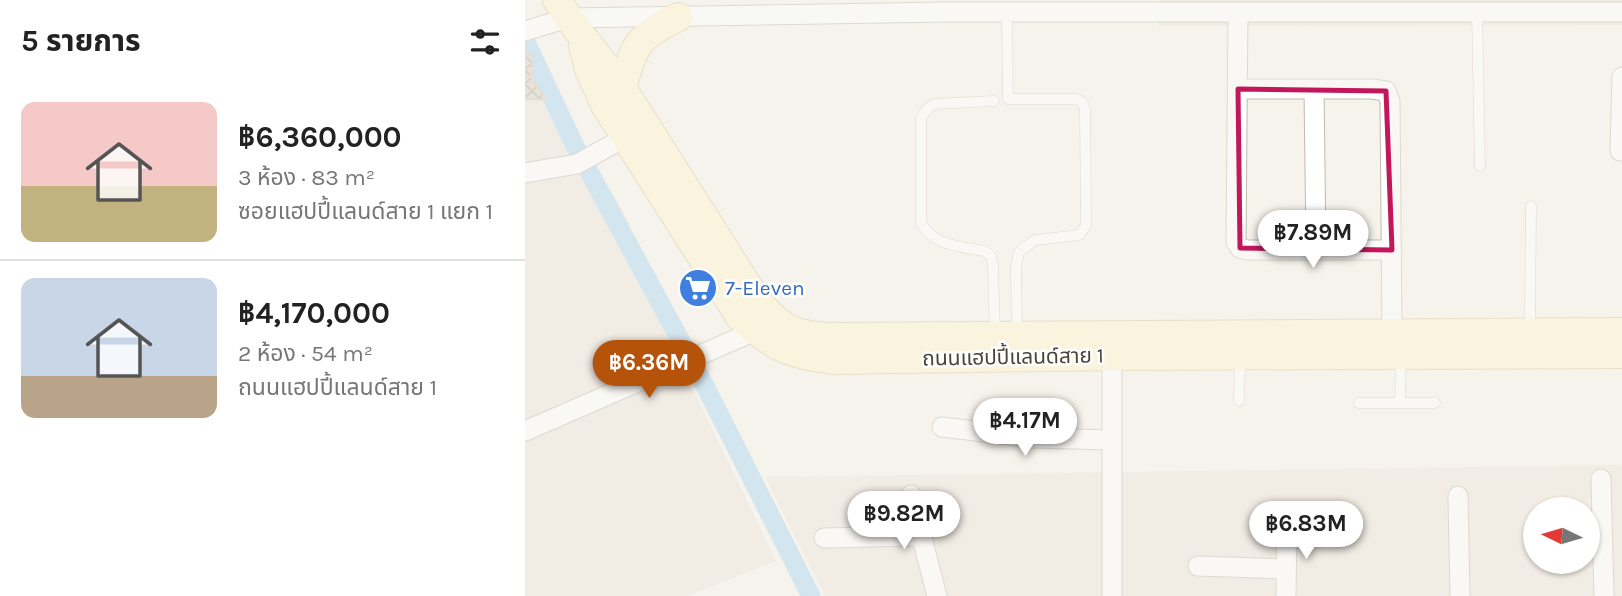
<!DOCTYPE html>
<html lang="th">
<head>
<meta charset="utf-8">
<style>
	body { margin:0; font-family:Karla,"Noto Sans Thai",sans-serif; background:#f2f2f2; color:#222; height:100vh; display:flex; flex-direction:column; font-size:26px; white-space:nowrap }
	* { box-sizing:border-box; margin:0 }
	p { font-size:23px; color:#767676 }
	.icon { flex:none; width:38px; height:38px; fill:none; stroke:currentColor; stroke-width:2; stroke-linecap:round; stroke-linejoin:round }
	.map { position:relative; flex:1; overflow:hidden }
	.panel { display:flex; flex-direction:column; background:#fff; width:525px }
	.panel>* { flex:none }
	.needle { width:46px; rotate:275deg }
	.fabs { position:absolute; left:998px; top:497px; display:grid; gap:14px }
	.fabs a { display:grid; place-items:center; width:77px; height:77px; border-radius:50%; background:#fff; box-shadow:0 2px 5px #0004; font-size:35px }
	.price { position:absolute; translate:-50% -60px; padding:0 16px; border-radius:24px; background:#fff; color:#222; font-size:23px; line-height:46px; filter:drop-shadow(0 2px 4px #0008) }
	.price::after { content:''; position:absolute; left:50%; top:42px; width:21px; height:16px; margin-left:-10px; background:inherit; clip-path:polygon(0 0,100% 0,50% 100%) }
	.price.selected { background:#b45309; color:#fff }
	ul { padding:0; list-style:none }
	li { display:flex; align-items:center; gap:21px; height:175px; padding:0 21px }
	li+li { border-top:2px solid #e0e0e0 }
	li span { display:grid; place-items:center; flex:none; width:196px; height:140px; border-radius:14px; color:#555 }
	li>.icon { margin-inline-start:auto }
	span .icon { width:84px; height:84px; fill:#fffc; stroke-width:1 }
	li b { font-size:30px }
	h2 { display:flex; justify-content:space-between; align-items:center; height:84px; padding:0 21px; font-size:30px }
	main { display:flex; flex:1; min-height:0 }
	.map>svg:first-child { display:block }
	.residential { fill:#eae5da; fill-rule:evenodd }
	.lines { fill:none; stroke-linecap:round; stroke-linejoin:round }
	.canal { stroke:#a9d4f2; stroke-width:19 }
	.building { fill:url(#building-cross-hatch); stroke:#d3c7b4; stroke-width:2 }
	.lane-casing { stroke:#c2bbae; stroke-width:11 }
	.street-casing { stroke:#c2bbae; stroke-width:21 }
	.secondary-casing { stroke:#d6c79b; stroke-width:30 }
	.lane { stroke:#fff; stroke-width:10 }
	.street { stroke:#fff; stroke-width:19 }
	.secondary { stroke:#fff3cd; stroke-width:28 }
	.marked { fill:none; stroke:#c2185b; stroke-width:5; stroke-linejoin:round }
	.labels { text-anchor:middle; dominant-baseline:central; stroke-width:5; stroke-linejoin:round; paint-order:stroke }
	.shop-label { font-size:21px; fill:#366cbe; stroke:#fff; text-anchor:start }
	.street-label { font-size:21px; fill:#4b4439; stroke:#fff }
</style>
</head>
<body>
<main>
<section class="panel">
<h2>5 รายการ<svg class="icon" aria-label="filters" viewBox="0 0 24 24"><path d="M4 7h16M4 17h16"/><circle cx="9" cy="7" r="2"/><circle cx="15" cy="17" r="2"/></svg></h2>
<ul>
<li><span style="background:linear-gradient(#f6c9c9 60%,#c2b280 0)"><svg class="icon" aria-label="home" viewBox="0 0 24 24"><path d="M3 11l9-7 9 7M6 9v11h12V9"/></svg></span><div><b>฿6,360,000</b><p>3 ห้อง · 83 m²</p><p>ซอยแฮปปี้แลนด์สาย 1 แยก 1</p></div></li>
<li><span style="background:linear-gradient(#c9d6e8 70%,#b9a48a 0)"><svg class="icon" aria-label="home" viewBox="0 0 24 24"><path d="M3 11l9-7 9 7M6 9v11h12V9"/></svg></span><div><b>฿4,170,000</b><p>2 ห้อง · 54 m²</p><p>ถนนแฮปปี้แลนด์สาย 1</p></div></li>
</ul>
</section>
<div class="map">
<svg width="1097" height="596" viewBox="0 0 1097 596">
	<defs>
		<pattern id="building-cross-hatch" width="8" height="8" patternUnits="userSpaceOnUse" patternTransform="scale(1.75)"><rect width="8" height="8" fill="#d8cfc1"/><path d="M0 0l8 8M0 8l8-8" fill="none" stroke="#b1aa9e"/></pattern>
	</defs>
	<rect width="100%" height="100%" fill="#f6f3ec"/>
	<path class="residential" d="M634,0H1097V25L633,26Z
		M0,25L35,102L105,224L91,230L251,561L163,596H0Z
		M1097,465V596H300L240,477ZM1010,509H1062V562H1010Z"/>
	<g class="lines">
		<path class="canal" d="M0,40L49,144L179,384L286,596"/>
	</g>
	<path class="building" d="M0,54L8,55L7,76H0Z
		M0,77H6L21,100L0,99Z"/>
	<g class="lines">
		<defs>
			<path id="lane" d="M482,12L483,99H551L557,102L560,109L561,226L554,235L510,240L494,252L491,267L492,335
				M952,12L955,166
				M469,101L409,104L401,110L396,119V223C409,246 434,246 459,251L465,255L468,264L470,335
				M1005,329L1006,206
				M714,401L715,359
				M834,403H910
				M875,403L876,355"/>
			<path id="street" d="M713,12L711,242L715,248L722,250H867
				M0,31L43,18L421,12H1097
				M713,89H847L861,91L865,101L867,334
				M789,89L791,250
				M1095,151L1097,77
				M0,173L52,164L101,137
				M587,356V596
				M417,427L507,438L587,440
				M0,431L230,331
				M1076,479L1079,596
				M386,495L412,596
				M933,496L935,596
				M299,538L395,536
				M673,566L761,569
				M761,596L762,526"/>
			<path id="secondary" d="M32,0C52,33 77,60 99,91L233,302C257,328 263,333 299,337L1097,332
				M58,46L64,69L80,105L215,317C248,347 265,355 309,360L587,356L1097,354
				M97,87C111,42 111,39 153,17"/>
		</defs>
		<use href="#lane" class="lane-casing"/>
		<use href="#street" class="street-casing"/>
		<use href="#secondary" class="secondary-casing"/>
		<use href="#lane" class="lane"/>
		<use href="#street" class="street"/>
		<use href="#secondary" class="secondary"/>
	</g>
	<path d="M0 0H1097V596H0ZM713,89L861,91L867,250L715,248Z" fill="#f6f3ec" fill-opacity=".55" fill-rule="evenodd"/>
	<path class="marked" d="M713,89L861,91L867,250L715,248Z"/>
	<defs>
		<symbol id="supermarket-disc" viewBox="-11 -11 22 22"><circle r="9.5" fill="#3f7fe0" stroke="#fff"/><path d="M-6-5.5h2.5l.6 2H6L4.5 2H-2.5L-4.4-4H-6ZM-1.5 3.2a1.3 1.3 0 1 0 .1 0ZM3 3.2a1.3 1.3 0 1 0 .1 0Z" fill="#fff"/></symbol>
	</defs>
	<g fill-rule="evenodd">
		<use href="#supermarket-disc" x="151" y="266" width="44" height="44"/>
	</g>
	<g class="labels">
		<g class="shop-label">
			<text x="200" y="288">7-Eleven</text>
		</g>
		<g class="street-label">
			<text transform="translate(488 357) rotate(-1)">ถนนแฮปปี้แลนด์สาย 1</text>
		</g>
	</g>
</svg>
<div class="fabs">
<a><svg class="needle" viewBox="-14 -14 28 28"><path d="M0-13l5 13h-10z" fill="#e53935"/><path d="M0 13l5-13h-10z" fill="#767676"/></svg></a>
</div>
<b class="price" style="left:788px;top:270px">฿7.89M</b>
<b class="price selected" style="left:124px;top:400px">฿6.36M</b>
<b class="price" style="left:500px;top:458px">฿4.17M</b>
<b class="price" style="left:379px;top:551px">฿9.82M</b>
<b class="price" style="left:781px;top:561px">฿6.83M</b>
</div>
</main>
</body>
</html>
